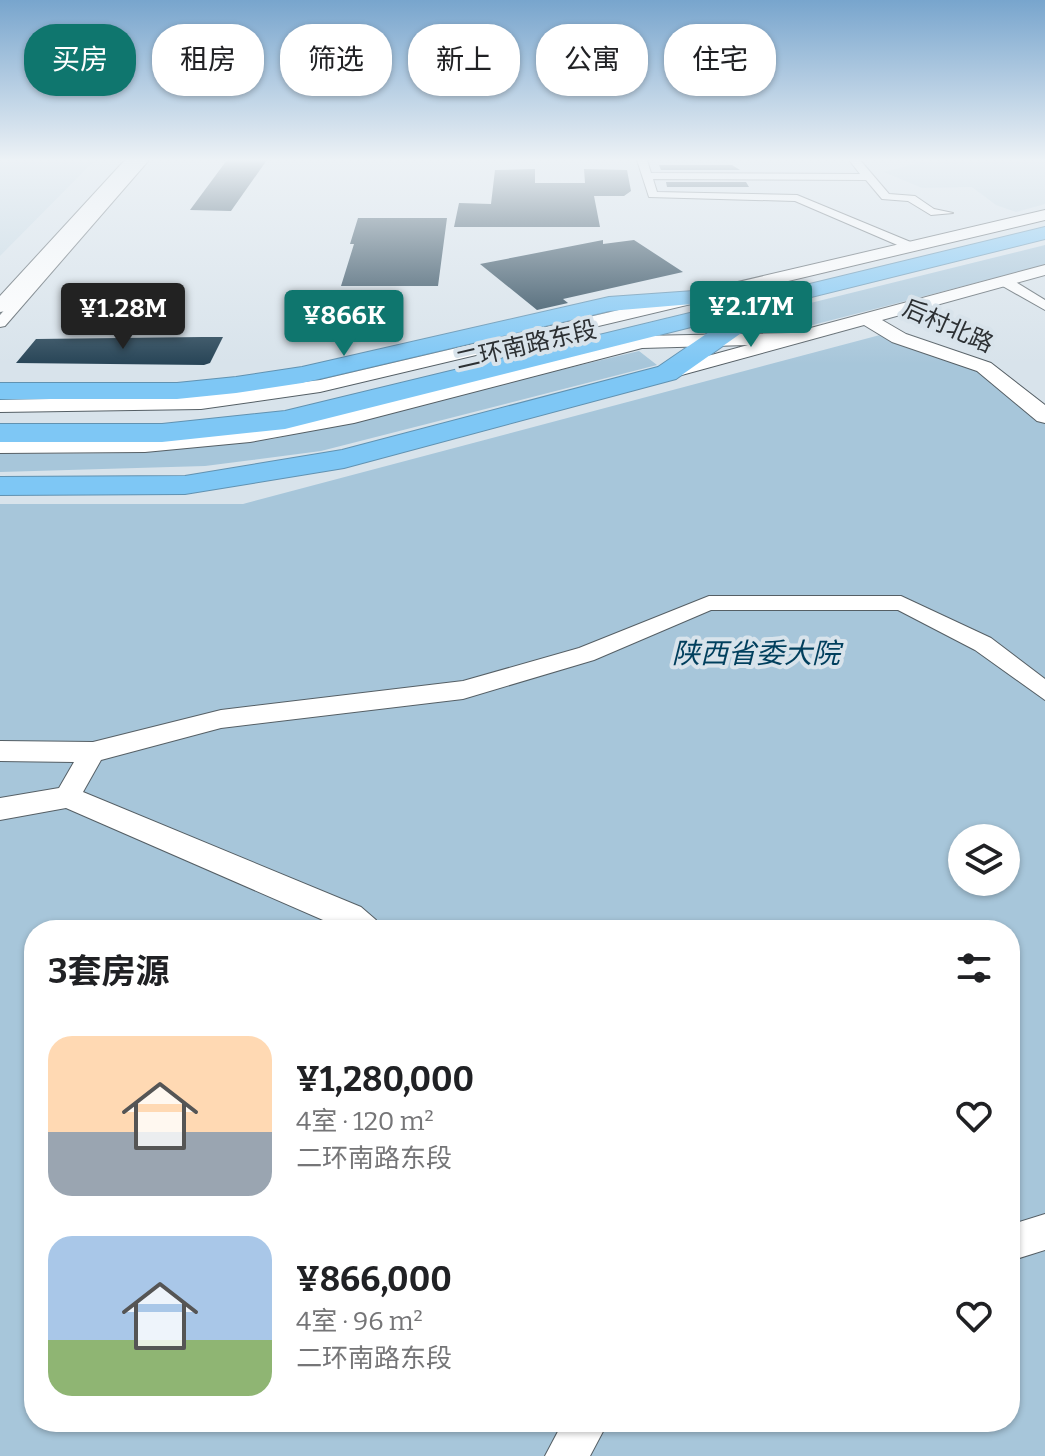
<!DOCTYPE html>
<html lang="zh">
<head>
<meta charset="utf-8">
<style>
	body { margin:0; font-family:Bitter,"Noto Sans SC",serif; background:#f6f6f6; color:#202124; height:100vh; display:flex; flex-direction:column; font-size:30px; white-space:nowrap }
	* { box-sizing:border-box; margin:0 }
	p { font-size:26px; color:#757577 }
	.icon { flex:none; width:44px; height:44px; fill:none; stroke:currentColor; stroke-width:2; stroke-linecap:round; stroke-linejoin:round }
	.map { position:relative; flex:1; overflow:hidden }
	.details { position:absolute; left:24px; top:920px; width:996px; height:512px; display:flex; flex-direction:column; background:#fff; border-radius:32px; box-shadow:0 2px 6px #0004 }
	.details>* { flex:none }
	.top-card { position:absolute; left:24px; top:24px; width:998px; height:72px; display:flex; gap:16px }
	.controls { position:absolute; left:948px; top:824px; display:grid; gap:16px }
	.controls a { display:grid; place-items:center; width:72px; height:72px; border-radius:50%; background:#fff; box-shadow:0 2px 6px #0004; font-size:40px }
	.price { position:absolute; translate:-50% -68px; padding:0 18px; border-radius:8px; background:#0f766e; color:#fff; font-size:26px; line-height:52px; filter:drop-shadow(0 2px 4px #0008) }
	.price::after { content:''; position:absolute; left:50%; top:48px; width:24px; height:18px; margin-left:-12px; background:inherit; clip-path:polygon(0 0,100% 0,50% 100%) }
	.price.selected { background:#222; color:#fff }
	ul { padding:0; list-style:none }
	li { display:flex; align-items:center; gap:24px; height:200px; padding:0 24px }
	li span { display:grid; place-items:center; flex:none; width:224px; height:160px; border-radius:24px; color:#555 }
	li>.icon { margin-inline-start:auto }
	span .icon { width:96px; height:96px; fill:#fffc; stroke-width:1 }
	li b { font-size:34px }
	h2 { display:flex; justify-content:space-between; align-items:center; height:96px; padding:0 24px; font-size:34px }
	.chip { padding:0 28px; border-radius:32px; background:#fff; box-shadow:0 2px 6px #0004; font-size:28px; line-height:72px }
	.chip.selected { background:#0f766e; color:#fff }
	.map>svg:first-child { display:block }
	.built { fill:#c5d8e3 }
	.green { fill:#a7c6da; fill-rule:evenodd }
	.building { fill:#284557 }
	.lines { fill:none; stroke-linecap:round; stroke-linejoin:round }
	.street-casing { stroke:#555f65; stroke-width:2 }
	.secondary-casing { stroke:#555f65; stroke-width:2 }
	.highway-casing { stroke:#6192b1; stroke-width:2 }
	.street { fill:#fff; fill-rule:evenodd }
	.secondary { fill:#fff; fill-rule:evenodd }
	.highway { fill:#7ec7f5; fill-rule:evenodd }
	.labels { text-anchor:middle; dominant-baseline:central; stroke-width:8; stroke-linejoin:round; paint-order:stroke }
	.far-street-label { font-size:24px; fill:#2c3033; stroke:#d8e3eb }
	.park-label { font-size:28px; font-style:italic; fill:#003f5d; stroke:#d8e3eb }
</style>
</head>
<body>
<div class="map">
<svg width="1045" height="1456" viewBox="0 0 1045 1456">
	<rect width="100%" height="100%" fill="#d8e3eb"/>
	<path class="built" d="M0,160H95L0,256Z
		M930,160H1045V204L1016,212L996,205L972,187L922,188L884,172Z"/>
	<path class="green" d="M1045,245V265L801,328L774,312Z
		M880,335L977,367L1045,422V1456H0V504H243ZM962,838H1006V882H962ZM34,930H1010V1422H34Z
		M639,351L657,365L321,451L205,466L0,472V454L127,453L273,439Z"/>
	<path class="building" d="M227,160H267L231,211L190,210Z
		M659,165H732L740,170H661Z
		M535,169V183H585L584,169L627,170L631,191L624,196H594L600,227H454L459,203L491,204L495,170Z
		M666,182H746L749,187H667Z
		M358,218H447L438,286H341L354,244H350Z
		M603,240V244L634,240L683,272L563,299L568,303L537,310L480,264Z
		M202,337H223L210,363L204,365L16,363L36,339Z"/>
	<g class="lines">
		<defs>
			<path id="street" d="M138,160H149L5,326L0,327V315Z
				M637,160H647L651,173L860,174L849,160H860L889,194L915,196L934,209L953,213L931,215L908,201L882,199L866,180L653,179L657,192L797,195L913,243L915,246L909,250L795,201L649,197Z
				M999,278H1009L1045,300V310L999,284Z
				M709,596H901L991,638L1045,679V700L975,650L898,610H711L594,660L463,699L221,728L101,760L83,792L361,907L376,920L380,930H346L66,808L0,820V798L59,788L74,762L0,761V741L93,742L221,710L463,681L579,648Z
				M1045,1214V1250L1010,1261V1225Z
				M563,1422H608L590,1456H545Z"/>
			<path id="secondary" d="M125,160H139L6,311L0,312V296Z
				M1045,210V220L320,392L201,409L0,412V400L201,396L320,380Z
				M1045,265V275L882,320L906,334L991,363L1045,405V423L1037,421L977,371L892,342L864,325L667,379L660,377L657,373L660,369L748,345L642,348L354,423L250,442L145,452L0,453V439L145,438L250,428L353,410L642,336L792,333Z"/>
			<path id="highway" d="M1045,227V239L755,311L760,317L757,322L676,379L344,468L185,494L0,495V477L185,476L342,450L658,367L731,317L285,429L162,442H0V424H162L285,411Z
				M708,290L720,297L716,302L609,311L302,383L236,393L177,399H0V383H177L236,377L302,367L609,297Z"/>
		</defs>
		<use href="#street" class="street-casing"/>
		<use href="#secondary" class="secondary-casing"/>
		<use href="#highway" class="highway-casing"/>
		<use href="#street" class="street"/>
		<use href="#secondary" class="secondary"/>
		<use href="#highway" class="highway"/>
	</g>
	<linearGradient id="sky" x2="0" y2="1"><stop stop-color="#78a5cd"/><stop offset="0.44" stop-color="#edf2f6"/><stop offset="1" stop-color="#edf2f6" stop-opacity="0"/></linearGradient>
	<rect width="1045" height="364" fill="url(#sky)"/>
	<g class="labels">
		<g class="far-street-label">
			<text transform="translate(948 326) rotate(24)">后村北路</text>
			<text transform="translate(526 345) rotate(-13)">二环南路东段</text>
		</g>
		<g class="park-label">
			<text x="756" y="653">陕西省委大院</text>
		</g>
	</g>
</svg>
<div class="controls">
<a><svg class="icon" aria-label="layers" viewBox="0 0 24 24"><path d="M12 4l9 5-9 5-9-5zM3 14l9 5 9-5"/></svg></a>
</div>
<b class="price" style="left:751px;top:349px">¥2.17M</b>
<b class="price selected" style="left:123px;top:351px">¥1.28M</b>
<b class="price" style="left:344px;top:358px">¥866K</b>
<div class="top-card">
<a class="chip selected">买房</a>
<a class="chip">租房</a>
<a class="chip">筛选</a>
<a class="chip">新上</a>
<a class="chip">公寓</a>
<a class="chip">住宅</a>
</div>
<section class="details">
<h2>3套房源<svg class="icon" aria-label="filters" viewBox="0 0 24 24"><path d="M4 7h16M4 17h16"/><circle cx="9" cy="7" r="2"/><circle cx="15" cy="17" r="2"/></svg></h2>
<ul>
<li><span style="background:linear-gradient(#ffd9b3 60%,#9aa5b1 0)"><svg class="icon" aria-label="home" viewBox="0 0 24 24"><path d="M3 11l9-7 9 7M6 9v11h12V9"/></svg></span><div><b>¥1,280,000</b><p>4室 · 120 m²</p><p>二环南路东段</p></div><svg class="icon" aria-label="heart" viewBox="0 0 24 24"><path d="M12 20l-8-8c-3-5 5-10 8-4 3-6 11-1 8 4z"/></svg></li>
<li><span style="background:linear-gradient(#a9c7e8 65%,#8fb573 0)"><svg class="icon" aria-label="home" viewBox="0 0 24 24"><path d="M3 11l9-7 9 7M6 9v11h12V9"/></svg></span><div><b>¥866,000</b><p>4室 · 96 m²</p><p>二环南路东段</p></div><svg class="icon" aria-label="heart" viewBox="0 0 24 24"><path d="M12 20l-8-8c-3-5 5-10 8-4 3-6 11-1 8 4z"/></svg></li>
</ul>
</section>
</div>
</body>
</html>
